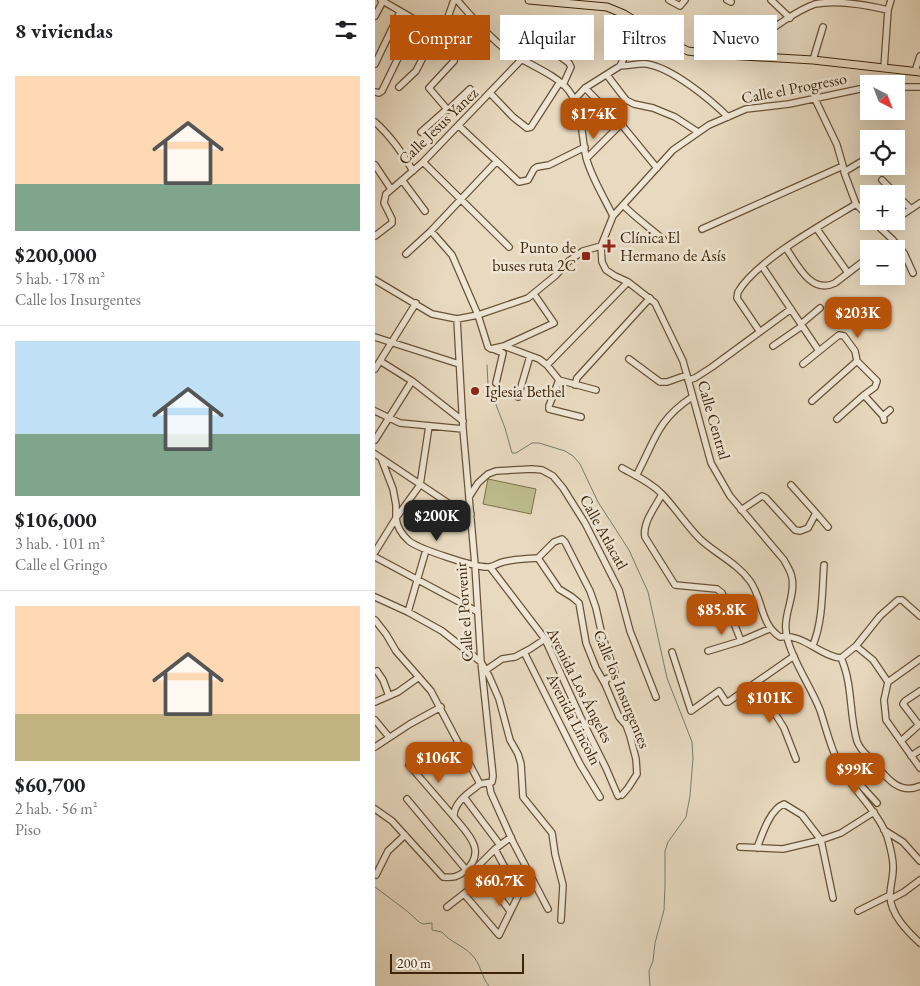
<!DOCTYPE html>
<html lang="es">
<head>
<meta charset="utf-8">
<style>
	body { margin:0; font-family:"EB Garamond",serif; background:#f2f2f2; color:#202124; height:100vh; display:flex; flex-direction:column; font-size:19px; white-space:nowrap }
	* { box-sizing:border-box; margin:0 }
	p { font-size:16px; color:#757577 }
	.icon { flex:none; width:28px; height:28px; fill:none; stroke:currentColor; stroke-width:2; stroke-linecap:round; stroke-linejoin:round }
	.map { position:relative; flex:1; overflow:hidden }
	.sheet { display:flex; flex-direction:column; background:#fff; width:375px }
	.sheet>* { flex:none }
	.hud { position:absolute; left:15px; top:15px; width:455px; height:45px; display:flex; gap:10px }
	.needle { width:32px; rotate:138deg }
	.controls { position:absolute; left:485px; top:75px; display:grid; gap:10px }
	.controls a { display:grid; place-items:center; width:45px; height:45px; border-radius:0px; background:#fff; box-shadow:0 5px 20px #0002; font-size:25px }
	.scale { position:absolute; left:15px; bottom:12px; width:134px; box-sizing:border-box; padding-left:5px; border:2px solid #3e2508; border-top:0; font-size:14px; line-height:18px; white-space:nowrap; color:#3e2508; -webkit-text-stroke:4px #f0e7d7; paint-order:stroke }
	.price { position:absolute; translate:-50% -42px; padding:0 11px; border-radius:10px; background:#b45309; color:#fff; font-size:16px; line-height:32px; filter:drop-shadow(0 1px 2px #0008) }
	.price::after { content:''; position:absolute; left:50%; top:30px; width:15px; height:11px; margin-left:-8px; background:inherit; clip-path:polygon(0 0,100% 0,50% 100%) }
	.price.selected { background:#222; color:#fff }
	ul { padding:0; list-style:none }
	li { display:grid; align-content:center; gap:10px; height:265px; padding:0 15px }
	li+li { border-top:1px solid #e0e0e0 }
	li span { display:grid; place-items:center; height:155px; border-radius:0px; color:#555 }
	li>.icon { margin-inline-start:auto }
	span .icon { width:90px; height:90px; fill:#fffc; stroke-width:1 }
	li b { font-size:21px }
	h2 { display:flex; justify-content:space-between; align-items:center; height:60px; padding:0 15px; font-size:21px }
	.chip { padding:0 18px; border-radius:0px; background:#fff; box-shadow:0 5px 20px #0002; font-size:18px; line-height:45px }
	.chip.selected { background:#b45309; color:#fff }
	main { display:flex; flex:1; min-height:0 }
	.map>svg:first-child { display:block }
	.park { fill:#bebd8d; stroke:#7e714a }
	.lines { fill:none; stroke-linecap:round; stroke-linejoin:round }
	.stream { stroke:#737e70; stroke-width:1 }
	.minor-casing { stroke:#685236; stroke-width:8 }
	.major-casing { stroke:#3e2508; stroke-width:9 }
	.minor { stroke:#f0e7d7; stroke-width:5.5 }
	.major { stroke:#e8dac1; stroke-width:7 }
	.poi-dot { fill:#8f2418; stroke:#f0e7d7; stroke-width:2 }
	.labels { text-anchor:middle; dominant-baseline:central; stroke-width:5; stroke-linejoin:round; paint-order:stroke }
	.street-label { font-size:16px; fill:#3e2508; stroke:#f0e7d7 }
	.poi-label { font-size:16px; fill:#3e2508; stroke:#f0e7d7; text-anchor:start }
</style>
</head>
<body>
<main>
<section class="sheet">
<h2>8 viviendas<svg class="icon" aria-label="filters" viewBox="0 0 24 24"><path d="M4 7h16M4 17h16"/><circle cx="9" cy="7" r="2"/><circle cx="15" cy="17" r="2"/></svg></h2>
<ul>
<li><span style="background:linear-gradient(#ffd9b3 70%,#7fa58c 0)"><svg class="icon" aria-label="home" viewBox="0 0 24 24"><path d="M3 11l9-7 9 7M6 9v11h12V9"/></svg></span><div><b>$200,000</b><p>5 hab. · 178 m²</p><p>Calle los Insurgentes</p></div></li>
<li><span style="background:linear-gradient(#bfe0f5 60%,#7fa58c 0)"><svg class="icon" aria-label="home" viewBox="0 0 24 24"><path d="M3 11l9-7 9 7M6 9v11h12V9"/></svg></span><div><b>$106,000</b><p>3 hab. · 101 m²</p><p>Calle el Gringo</p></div></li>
<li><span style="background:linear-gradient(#ffd9b3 70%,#c2b280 0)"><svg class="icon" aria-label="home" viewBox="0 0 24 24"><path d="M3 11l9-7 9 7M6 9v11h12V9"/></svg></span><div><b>$60,700</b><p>2 hab. · 56 m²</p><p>Piso</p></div></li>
</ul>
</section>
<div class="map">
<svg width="545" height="986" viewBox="0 0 545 986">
	<rect width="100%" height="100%" fill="#e8dac1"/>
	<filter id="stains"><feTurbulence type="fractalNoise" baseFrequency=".004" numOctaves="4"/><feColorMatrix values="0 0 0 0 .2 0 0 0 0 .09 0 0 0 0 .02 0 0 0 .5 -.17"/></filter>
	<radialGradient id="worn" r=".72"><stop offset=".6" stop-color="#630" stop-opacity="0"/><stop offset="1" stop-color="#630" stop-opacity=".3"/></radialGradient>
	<path class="park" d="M113,479L161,489L156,514L108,504Z"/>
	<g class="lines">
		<path class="stream" d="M112,365L113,384L130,428L137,453H141L157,443H164L190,451L198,456L205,464L223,502L254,550L273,592L292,678L317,742L318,758L315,796L311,817L293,842L290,851V885L289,910L280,943L278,961L274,971L275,986
			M0,887L32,911L44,922L48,924L57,923V930L67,932C75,942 87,945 96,954C106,963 106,977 114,986"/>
		<defs>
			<path id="minor" d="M6,0C31,15 65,30 80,57L79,61L54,88L72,109L73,110L95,89
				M82,0C97,17 112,35 130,49C147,62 182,74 194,91C208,110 206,134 211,157C216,177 229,197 238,216L226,246L227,262L231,270L240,276L253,282L280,303L308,361L336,463L355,496L409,560C412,566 416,571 417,578C421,598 405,618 413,641C420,665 436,687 445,710C452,731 456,751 467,770C481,793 502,811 512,836C515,847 519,858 518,870C518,878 515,887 515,896C516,915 532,931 545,943
				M294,0L305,6L310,0
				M352,0L356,2
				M396,0L415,18
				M0,16L8,1
				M159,31L162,39L194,63L196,67L188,85
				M62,35L73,17L79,0
				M361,55C383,40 415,13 440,4C461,0 492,5 513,10
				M438,60L448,27
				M0,64L25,12
				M245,66C254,66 264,63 272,64C297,68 335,99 353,117
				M509,68L513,10L516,0
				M540,71L545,56
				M232,75L251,100L259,104L278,108L300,117L323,132
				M24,87L41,71L60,34
				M521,87H545
				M210,88L246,124L212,158
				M0,92L4,93L7,91L41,21
				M116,94L138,117L152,128L156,127L185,82
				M199,100L210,88L245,66L257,42
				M0,122C16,136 27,153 38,171
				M246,124L282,168
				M84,126L144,182L153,180L159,169L162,167L174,165L210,147
				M46,132L72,109
				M48,162L134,247
				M0,165L16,189
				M469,169V172L494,157
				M27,180L50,211
				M507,180L521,194
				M521,194L536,209
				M481,204L494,217
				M248,205C261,218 275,228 289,240
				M238,216L298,150L334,125L371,109L414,104L494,87
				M521,219L545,203
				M498,221L518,240L505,249
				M327,229L468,166L462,145L440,99
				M442,229L473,273
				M506,229L517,221
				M56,231L77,255L103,315L113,347L116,349L129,346L164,359L172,365L184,380L221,390
				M0,236L17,223V219L9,203L11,194L48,162L147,59
				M518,240L529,253L538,273
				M411,248C422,264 436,295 460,283L494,257
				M31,254L56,231L121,162
				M387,266L444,351
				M0,280L57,314L82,319L103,315L153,298L180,276L194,261L208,251L226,246
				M426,324L445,308
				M385,332L362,298L363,292C382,260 448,224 481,204L469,172
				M0,337L84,364
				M129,346L179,323L159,294
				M398,346L427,326
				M118,349L128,353L121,383
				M254,359L285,382H292L312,375
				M5,361L37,381L88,421
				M428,364L464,335L469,336L480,351L482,361L502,381L500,387L489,395L508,416L509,420
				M172,365L253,282
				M0,369L41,303
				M184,380L174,406V409L206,417
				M313,380L320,378L337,367L416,309
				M200,385L202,378L275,298
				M143,397L155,356
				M437,401L482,361
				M0,411L25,423L88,429
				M508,416L515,410
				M462,419L489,395
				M54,426L45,485L21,518C22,527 26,534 34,541C44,549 101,568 114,567C118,567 123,563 128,562C140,559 151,559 163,558L184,589L197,597L204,603L211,643L221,668L230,684L244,717L251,725L255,736L261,759L262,774L253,788L247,795
				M0,440L37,381
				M0,454L6,458L18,489L21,505V518L0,552
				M6,458L82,509L91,514H96
				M247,468C261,476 277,483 288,495C301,509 312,526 325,539C341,554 362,563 375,581C388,599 385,624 405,637C428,633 446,657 466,658L481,646L505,616L523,600H527L545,616
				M261,476C280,441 281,421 317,397
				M287,494C281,506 267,523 270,537L300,585L342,589L347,593L366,641
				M94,497L103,483L113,474L121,471L157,469L167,470L178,476L188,488L210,523L244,590L255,631L281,697
				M366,510L387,496L391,498L420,530L425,531L433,528L441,513L416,485
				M441,513L453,527
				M0,557L103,612
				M163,558L179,542L187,539L190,542L215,591L221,608L227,635L240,673L238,676L231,679L230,684
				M115,567L170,639L205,716L231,768L243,796
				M0,597L33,612L67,631L106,662L114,676L124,699L135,740L143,754L146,764L148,797L177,833L180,854L188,885L186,920
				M33,612L51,550
				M0,620L11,634L21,651L56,691L105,784L117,782L118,776L106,662L100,565L88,429L82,319
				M438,645C448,621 447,591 449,565
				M481,646L498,660L513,682L509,700L511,720L545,768
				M333,651L366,641L394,629
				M149,652L205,764L225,797
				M297,652L316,711L344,691L351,702H353L419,656
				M466,658C478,684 474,715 482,741C485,750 490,753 496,759C509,774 522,796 545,786
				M111,670L127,659L140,657L155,649L170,639
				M2,671L8,680L14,696
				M513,682L545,659
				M381,683L409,728L421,759
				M0,702L23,692L44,677
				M0,720L14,737
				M544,725L528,704L530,701L545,691
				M526,741L545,724
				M0,747L35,724L66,707
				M536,756L545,750
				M34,765L79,817
				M466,768H470L502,803
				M483,782L488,774L489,754
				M114,783L116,793L138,842L173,909
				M89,797L125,845
				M32,799L103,884
				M0,809L17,821L68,877C78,878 83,877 90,871C113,851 92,833 79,817C78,802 95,792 105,784
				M509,830L528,842L545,861
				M365,847L408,849L446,840L466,833L499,812
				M382,848C387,835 395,809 409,804L427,815L446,840L458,898
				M120,849C128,864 136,882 151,891
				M1,875L13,851L30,835
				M89,894L124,935L147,888
				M516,899L529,892L545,880
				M72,907L104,882
				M135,911L102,867L120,849L136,837
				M483,911L515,895"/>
			<path id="major" d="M154,0L232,7L249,14L289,39L302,46L313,51L335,54L438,60L545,72"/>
		</defs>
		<use href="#minor" class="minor-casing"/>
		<use href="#major" class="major-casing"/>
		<use href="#minor" class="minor"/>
		<use href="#major" class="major"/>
	</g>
	<g class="poi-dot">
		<path d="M231.5 238.5h5v5h5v5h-5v5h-5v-5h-5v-5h5z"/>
		<rect x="206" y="251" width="10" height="10" rx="2.5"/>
		<circle cx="100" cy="391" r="5"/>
	</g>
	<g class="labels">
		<g class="street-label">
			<text transform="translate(419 88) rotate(-11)">Calle el Progresso</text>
			<text transform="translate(63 126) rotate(-44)">Calle Jesus Yanez</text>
			<text transform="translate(339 420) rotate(74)">Calle Central</text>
			<text transform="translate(229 532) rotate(61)">Calle Atlacatl</text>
			<text transform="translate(89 612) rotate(-94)">Calle el Porvenir</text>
			<text transform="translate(205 685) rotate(63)">Avenida Los Ángeles</text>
			<text transform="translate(247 689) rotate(68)">Calle los Insurgentes</text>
			<text transform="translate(199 719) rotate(63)">Avenida Lincoln</text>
		</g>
		<g class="poi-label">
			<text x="245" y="237">Clínica El<tspan x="245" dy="18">Hermano de Asís</tspan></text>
			<text x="201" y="247" text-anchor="end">Punto de<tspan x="201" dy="18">buses ruta 2C</tspan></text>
			<text x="110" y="391">Iglesia Bethel</text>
		</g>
	</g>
	<rect width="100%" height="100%" filter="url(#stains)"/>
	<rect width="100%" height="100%" fill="url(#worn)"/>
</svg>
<div class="controls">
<a><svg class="needle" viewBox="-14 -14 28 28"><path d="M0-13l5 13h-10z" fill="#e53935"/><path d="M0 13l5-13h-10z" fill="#757577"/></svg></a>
<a><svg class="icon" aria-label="locate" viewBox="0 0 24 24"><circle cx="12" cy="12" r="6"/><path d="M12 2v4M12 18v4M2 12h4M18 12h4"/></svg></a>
<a>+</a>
<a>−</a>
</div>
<div class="scale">200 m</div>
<b class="price" style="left:219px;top:140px">$174K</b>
<b class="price" style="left:483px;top:339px">$203K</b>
<b class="price selected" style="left:62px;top:542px">$200K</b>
<b class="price" style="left:347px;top:636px">$85.8K</b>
<b class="price" style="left:395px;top:724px">$101K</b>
<b class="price" style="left:64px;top:784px">$106K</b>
<b class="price" style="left:480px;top:795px">$99K</b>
<b class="price" style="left:125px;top:907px">$60.7K</b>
<div class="hud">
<a class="chip selected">Comprar</a>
<a class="chip">Alquilar</a>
<a class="chip">Filtros</a>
<a class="chip">Nuevo</a>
</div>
</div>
</main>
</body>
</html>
